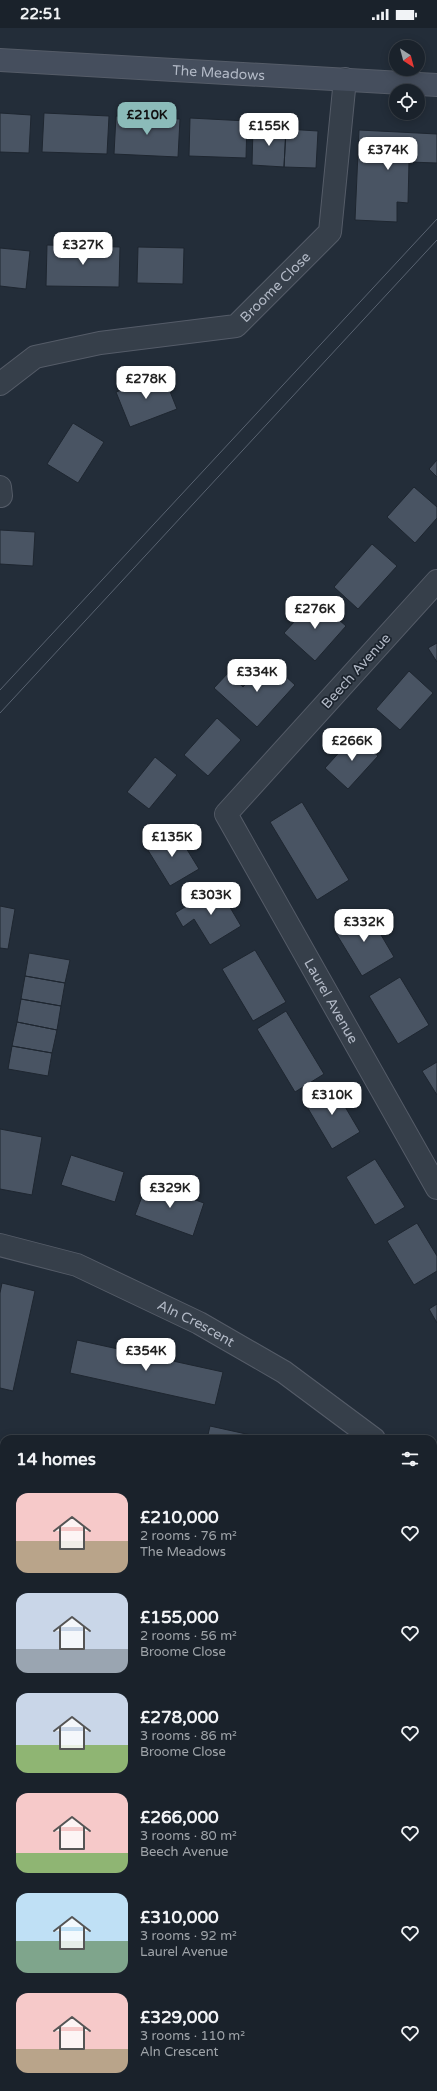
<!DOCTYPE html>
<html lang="en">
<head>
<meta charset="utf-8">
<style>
	body { margin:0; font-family:"Varela Round",sans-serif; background:#232a33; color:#f1f3f6; height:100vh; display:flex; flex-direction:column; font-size:15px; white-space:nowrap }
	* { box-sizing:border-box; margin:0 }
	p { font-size:13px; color:#9fa4a9 }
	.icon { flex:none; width:22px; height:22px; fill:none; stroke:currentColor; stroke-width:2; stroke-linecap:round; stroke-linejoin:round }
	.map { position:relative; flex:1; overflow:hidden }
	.details { position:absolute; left:0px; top:1407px; width:437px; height:656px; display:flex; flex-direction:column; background:#1a222b; border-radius:12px 12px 0 0; box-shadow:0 2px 10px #0003,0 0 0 1px #383f47 }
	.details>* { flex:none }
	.needle { width:26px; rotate:144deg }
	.fabs { position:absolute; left:389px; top:12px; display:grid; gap:8px }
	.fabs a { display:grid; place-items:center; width:36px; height:36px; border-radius:50%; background:#1a222b; box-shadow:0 2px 10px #0003,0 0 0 1px #383f47; font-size:20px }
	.price { position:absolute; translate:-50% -34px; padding:0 9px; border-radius:8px; background:#fff; color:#222; font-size:13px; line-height:26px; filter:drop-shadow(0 1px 2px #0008) }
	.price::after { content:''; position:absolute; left:50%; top:24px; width:12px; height:9px; margin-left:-6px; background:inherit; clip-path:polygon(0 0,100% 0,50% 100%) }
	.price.active { background:#8bbbb9; color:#111 }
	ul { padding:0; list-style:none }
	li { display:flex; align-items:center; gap:12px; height:100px; padding:0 16px }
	li span { display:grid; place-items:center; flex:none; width:112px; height:80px; border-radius:12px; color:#555 }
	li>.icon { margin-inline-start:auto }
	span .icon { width:48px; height:48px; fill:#fffc; stroke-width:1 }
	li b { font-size:17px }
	h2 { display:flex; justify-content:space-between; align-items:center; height:48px; padding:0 16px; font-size:17px }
	.status { display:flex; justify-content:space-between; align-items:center; height:28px; padding:0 20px; background:#1a222b; direction:ltr }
	.status svg { height:11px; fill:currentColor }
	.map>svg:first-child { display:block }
	.green { fill:#263a3b }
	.building { fill:#495463; stroke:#1e2630 }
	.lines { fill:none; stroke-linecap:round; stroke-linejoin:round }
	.street-casing { stroke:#555c68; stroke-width:24 }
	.secondary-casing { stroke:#555c68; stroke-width:24 }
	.path { stroke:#435558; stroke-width:2.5; stroke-dasharray:3 3; stroke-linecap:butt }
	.street { stroke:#363f4a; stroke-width:22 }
	.secondary { stroke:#454e5d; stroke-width:22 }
	.tram { stroke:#596371; stroke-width:1 }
	.labels { text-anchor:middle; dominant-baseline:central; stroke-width:3.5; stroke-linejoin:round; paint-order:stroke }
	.street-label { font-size:14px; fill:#b2b9c6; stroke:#1c242e }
</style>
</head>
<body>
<div class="status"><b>22:51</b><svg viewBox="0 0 49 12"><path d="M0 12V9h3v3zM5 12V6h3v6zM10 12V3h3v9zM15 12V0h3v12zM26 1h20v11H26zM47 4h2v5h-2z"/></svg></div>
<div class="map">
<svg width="437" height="2063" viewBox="0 0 437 2063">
	<rect width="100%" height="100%" fill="#232d39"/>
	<path class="green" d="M437,2045V2063H217L258,2059H433V2046Z"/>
	<path class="building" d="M0,85L31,87L29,125L0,124Z
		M44,85L109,88L107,126L42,124Z
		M116,88L180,91L178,129L114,126Z
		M190,90L247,93L246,130L189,128Z
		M253,100L286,101L284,139L252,137Z
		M286,101L318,103L316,140L284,139Z
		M359,102L437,106V135L409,134L408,175L397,174V194L355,192Z
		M47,217L120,219L119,259L46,258Z
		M138,219L184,220L183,256L137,255Z
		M0,220L30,223L26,261L0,258Z
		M163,346L177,381L130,399L116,364Z
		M73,395L104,414L78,455L47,436Z
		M437,432V449L429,441Z
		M414,459L437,479V490L415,515L387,489Z
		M0,502L35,504L33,538L0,536Z
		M372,516L397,538L358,581L334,559Z
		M315,571L346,598L315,633L284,605Z
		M437,615V634L428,620Z
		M268,632L295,657L257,699L214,660L228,645L243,659Z
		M409,643L433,665L400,702L376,681Z
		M217,690L241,712L208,748L184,727Z
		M355,707L378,728L348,761L325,740Z
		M155,729L177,747L149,781L127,764Z
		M302,774L349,852L317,872L270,794Z
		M175,802L199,841L170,858L146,819Z
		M218,859L241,898L210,917L194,891L183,899L175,885Z
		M0,878L15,881L8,921L0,920Z
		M367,883L394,929L362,948L334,902Z
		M255,922L286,974L253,993L222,941Z
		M29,925L70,932L65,955L25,948Z
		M25,948L65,955L61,978L21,971Z
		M400,949L429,997L398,1016L369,968Z
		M21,971L61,978L57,1002L17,994Z
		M286,983L324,1046L295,1064L257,1001Z
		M17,994L57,1002L52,1025L12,1018Z
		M12,1018L52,1025L48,1048L8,1041Z
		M437,1034V1067L422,1043Z
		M331,1055L360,1104L332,1121L303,1072Z
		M0,1101L42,1109L32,1167L0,1161Z
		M71,1127L124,1144L115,1174L61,1157Z
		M375,1131L405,1179L375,1197L346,1149Z
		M147,1155L204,1175L193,1208L135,1187Z
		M417,1195L437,1228V1243L414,1257L387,1213Z
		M2,1255L35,1263L13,1363L0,1360V1265Z
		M437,1276V1295L429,1281Z
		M77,1312L223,1344L215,1377L70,1345Z
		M210,1398L269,1411H207Z
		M4,1539V1580L0,1583V1542Z
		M0,1623L4,1629V1655L0,1658Z
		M433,1687L437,1693V1706L433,1709Z
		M437,1718V1756L433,1750V1721Z
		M437,1795V1849L433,1843V1798Z
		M437,1850V1869L433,1872V1853Z"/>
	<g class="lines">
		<defs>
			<g id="street">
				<path id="s1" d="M0,356L35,329L100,315L236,298L330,204L345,51"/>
				<path d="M0,459L1,468"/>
				<path id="s2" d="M437,553L226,786L437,1160"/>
				<path id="s3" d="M0,1217L77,1237L199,1295L284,1344L374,1411"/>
				<path d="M433,1465L437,1472"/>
				<path d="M0,1510H4"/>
				<path d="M433,1568L437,1563"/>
				<path d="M433,1611L437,1616"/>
				<path d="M0,1756L4,1762"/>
				<path d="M4,1897L1,1904L4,1928"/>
			</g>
			<g id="secondary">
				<path id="s4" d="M0,32L437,57"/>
				<path d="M433,1998L437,1997"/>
				<path d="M0,2063L11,2059"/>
			</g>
		</defs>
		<use href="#street" class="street-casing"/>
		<use href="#secondary" class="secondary-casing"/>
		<path class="path" d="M433,1780L437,1777
			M433,1960H437
			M0,2014L4,2012
			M433,2026H437
			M146,2063L163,2059"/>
		<use href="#street" class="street"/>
		<use href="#secondary" class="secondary"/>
		<path class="tram" d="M0,662L437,191
			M0,685L437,212"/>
	</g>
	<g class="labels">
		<g class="street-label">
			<text stroke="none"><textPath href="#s4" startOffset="219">The Meadows</textPath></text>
			<text stroke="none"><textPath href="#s1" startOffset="303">Broome Close</textPath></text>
			<text transform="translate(356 643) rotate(-48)">Beech Avenue</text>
			<text stroke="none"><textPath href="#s2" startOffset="529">Laurel Avenue</textPath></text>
			<text stroke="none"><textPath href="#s3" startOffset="212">Aln Crescent</textPath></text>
		</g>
	</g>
</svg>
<div class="fabs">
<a><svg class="needle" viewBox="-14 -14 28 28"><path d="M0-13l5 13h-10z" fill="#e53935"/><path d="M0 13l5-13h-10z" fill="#9fa4a9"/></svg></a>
<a><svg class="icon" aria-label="locate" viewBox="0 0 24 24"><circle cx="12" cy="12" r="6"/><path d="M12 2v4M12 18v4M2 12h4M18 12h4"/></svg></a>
</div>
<b class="price active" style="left:147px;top:108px">£210K</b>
<b class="price" style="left:269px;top:119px">£155K</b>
<b class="price" style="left:388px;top:143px">£374K</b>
<b class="price" style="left:83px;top:238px">£327K</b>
<b class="price" style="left:146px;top:372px">£278K</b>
<b class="price" style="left:315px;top:602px">£276K</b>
<b class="price" style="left:257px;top:665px">£334K</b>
<b class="price" style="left:352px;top:734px">£266K</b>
<b class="price" style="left:172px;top:830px">£135K</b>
<b class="price" style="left:211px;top:888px">£303K</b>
<b class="price" style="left:364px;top:915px">£332K</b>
<b class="price" style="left:332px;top:1088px">£310K</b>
<b class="price" style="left:170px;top:1181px">£329K</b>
<b class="price" style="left:146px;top:1344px">£354K</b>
<section class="details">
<h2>14 homes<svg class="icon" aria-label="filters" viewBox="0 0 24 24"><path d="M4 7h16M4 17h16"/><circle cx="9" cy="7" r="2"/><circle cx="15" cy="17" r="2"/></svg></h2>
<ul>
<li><span style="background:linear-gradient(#f6c9c9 60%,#b9a48a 0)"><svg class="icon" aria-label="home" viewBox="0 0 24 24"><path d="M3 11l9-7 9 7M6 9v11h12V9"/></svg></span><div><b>£210,000</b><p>2 rooms · 76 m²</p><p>The Meadows</p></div><svg class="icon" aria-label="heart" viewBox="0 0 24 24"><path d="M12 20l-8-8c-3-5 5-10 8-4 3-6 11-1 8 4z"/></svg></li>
<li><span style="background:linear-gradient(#c9d6e8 70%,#9aa5b1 0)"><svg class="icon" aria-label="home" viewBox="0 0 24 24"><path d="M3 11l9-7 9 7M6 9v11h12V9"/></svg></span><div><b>£155,000</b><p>2 rooms · 56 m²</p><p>Broome Close</p></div><svg class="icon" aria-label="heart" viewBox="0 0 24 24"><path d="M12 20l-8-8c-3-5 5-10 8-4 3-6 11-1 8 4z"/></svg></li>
<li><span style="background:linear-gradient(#c9d6e8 65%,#8fb573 0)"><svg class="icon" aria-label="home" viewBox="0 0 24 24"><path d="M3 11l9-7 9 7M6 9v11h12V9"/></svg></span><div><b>£278,000</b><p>3 rooms · 86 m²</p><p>Broome Close</p></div><svg class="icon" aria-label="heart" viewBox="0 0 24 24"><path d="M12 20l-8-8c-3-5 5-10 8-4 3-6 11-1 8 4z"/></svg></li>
<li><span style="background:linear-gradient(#f6c9c9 75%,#8fb573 0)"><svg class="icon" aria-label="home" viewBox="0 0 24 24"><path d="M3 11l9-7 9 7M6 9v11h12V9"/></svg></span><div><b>£266,000</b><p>3 rooms · 80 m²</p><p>Beech Avenue</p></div><svg class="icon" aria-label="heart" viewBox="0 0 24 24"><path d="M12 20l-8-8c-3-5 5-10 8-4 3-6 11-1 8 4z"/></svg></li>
<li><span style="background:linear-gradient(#bfe0f5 60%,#7fa58c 0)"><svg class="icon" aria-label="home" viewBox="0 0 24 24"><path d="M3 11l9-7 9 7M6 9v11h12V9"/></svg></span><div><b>£310,000</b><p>3 rooms · 92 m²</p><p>Laurel Avenue</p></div><svg class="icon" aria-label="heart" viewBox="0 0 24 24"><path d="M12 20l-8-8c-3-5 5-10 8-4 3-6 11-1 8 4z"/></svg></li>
<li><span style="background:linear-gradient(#f6c9c9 70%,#b9a48a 0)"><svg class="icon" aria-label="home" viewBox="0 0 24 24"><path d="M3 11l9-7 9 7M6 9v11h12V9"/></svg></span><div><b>£329,000</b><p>3 rooms · 110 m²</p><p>Aln Crescent</p></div><svg class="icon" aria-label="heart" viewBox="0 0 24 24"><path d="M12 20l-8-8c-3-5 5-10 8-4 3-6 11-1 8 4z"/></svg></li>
</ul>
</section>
</div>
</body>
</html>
